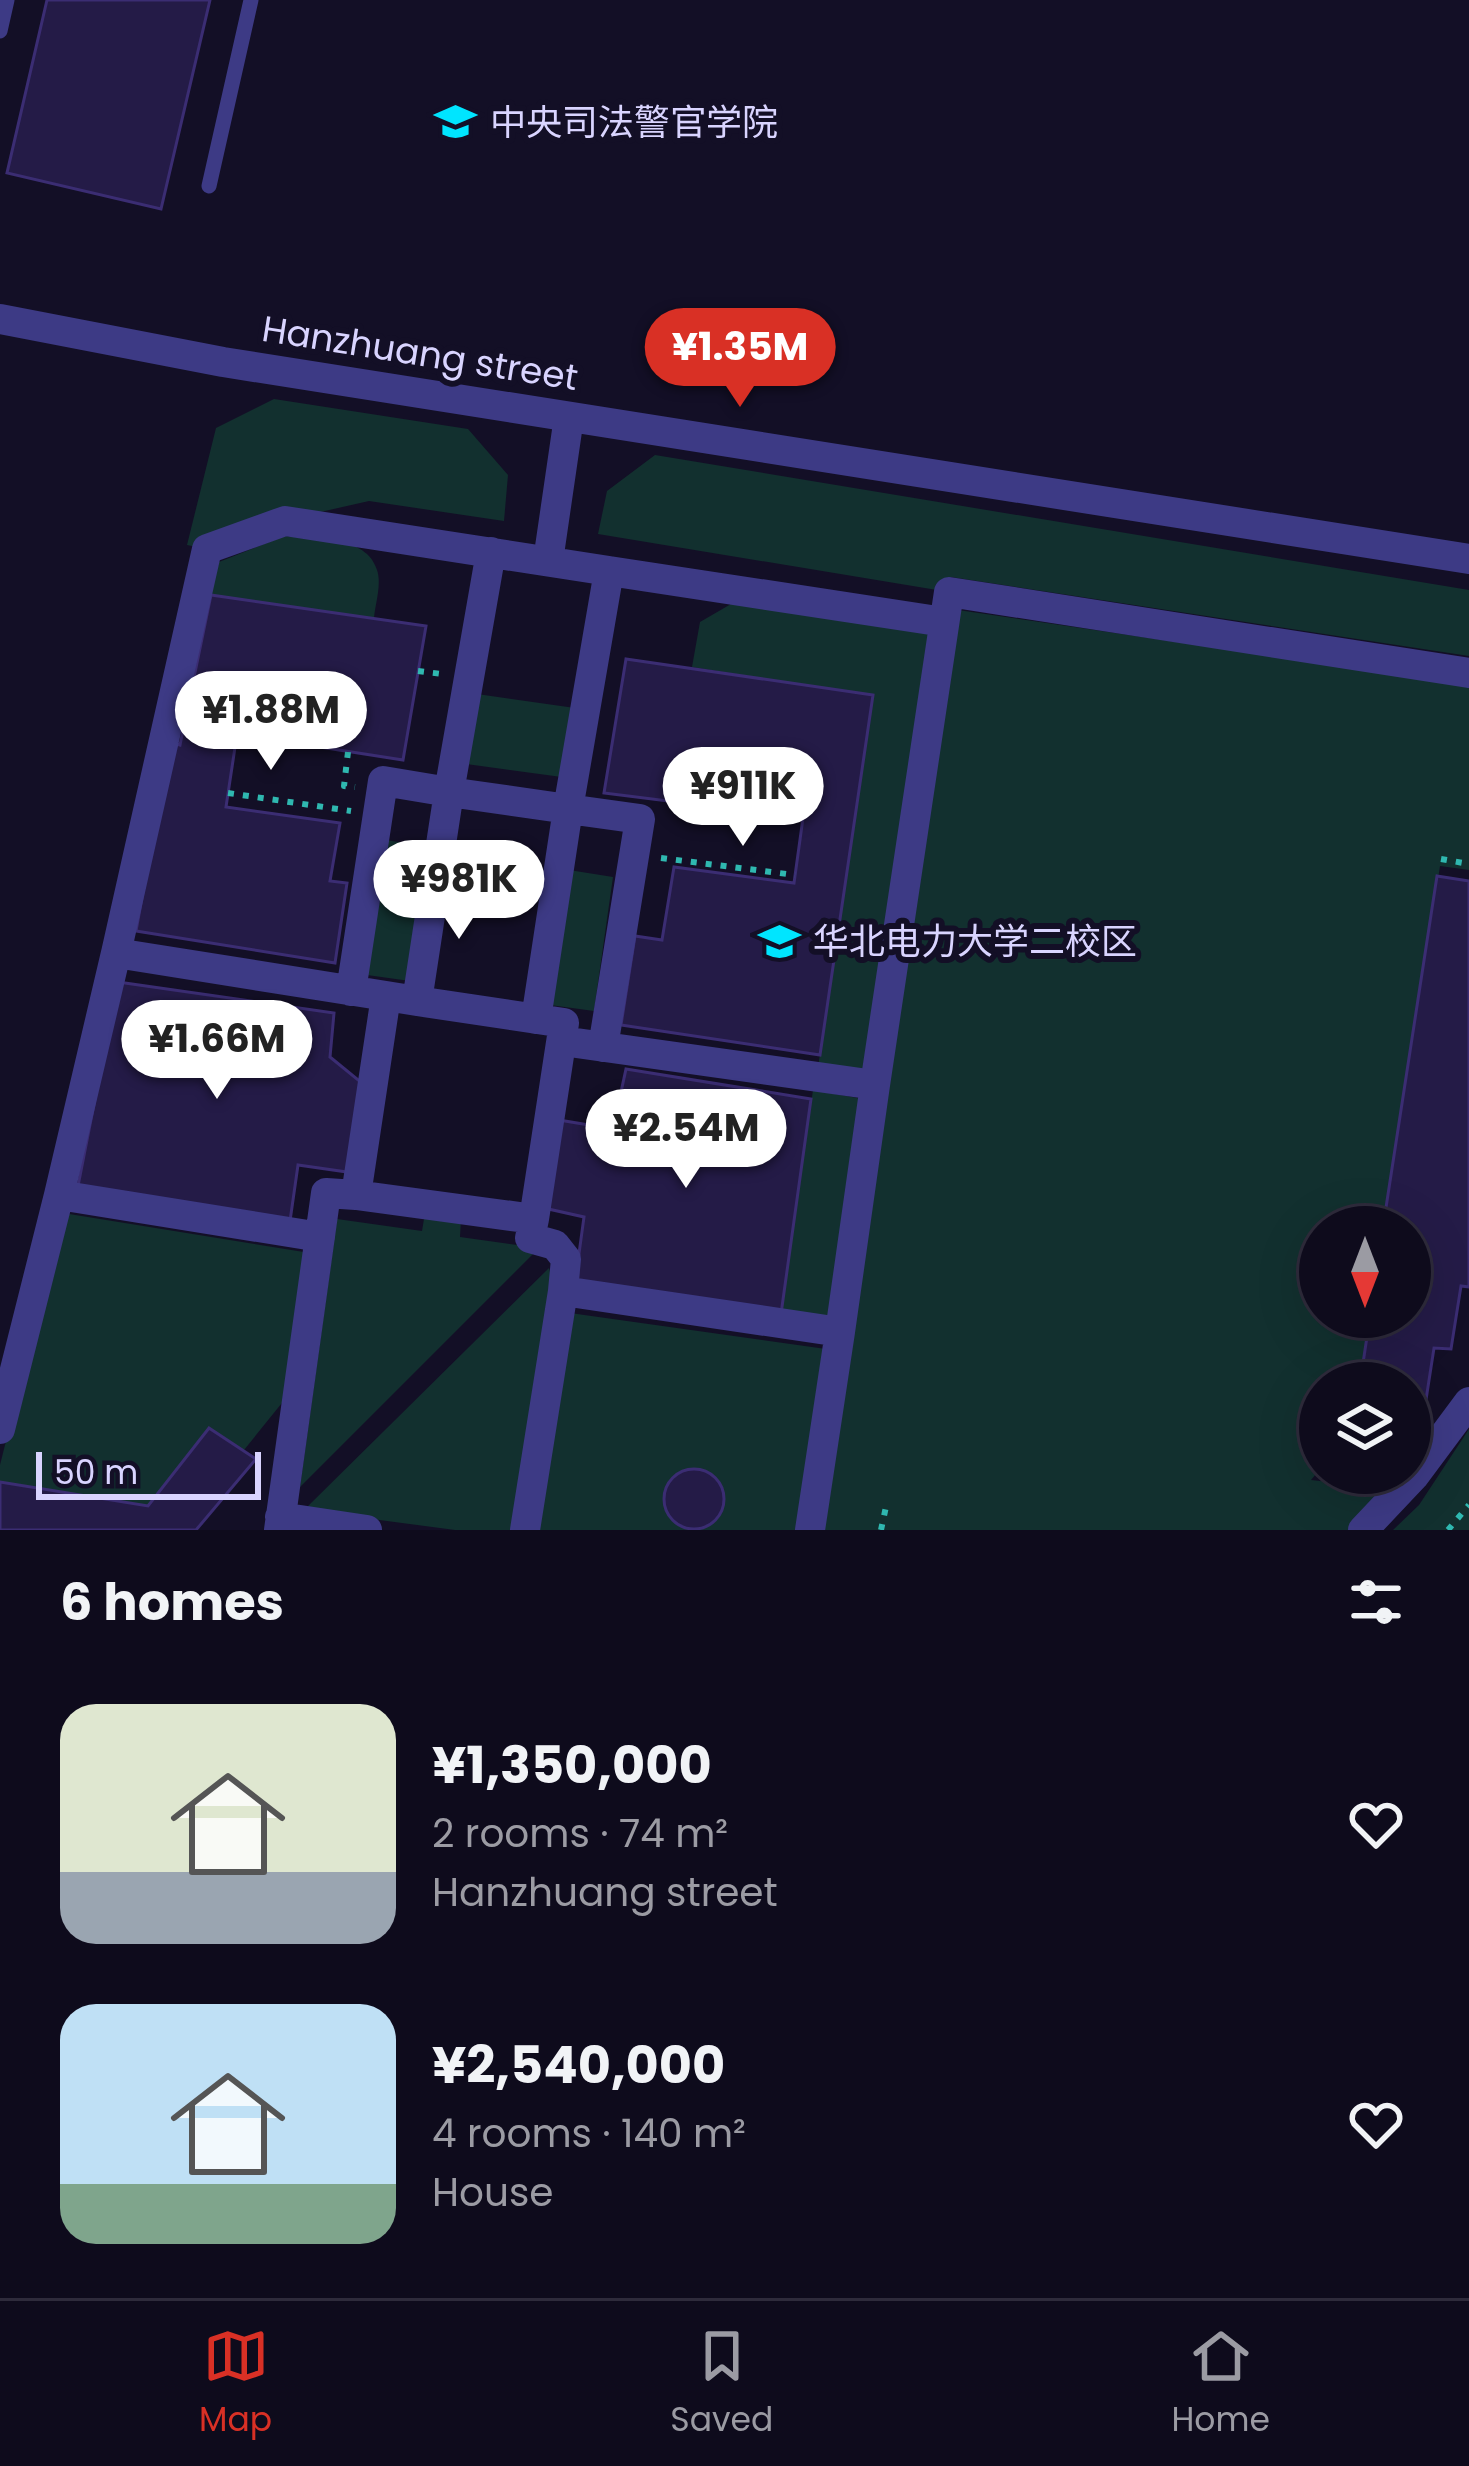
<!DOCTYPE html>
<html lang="en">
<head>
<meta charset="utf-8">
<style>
	body { margin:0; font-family:Poppins,"Noto Sans SC",sans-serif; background:#171425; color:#f1f3f6; height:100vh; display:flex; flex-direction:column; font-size:45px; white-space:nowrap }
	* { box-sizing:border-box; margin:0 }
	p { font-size:39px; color:#9b9ba3 }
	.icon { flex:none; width:66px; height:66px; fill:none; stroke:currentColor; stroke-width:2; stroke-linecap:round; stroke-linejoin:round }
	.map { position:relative; height:1530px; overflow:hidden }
	.side { display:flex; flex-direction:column; background:#0e0b1c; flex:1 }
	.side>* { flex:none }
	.needle { width:78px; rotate:180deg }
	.fabs { position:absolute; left:1299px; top:1206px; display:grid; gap:24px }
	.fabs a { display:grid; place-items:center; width:132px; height:132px; border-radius:50%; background:#0e0b1c; box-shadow:0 12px 48px #0002,0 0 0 3px #2e2b3b; font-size:60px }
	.scale { position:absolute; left:36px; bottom:30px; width:225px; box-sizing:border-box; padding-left:12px; border:6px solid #d9d4ff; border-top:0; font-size:33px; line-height:42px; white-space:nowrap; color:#d9d4ff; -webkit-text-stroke:9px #130f26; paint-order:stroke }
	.price { position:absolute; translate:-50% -102px; padding:0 27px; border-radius:42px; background:#fff; color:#222; font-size:39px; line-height:78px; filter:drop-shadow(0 3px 6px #0008) }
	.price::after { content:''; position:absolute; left:50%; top:72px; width:36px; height:27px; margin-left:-18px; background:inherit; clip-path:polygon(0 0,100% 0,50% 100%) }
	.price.selected { background:#d93025; color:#fff }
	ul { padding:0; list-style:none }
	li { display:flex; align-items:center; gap:36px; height:300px; padding:0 60px }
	li span { display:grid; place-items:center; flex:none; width:336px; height:240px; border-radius:36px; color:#555 }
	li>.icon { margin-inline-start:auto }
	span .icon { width:144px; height:144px; fill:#fffc; stroke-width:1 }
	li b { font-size:51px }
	h2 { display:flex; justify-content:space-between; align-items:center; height:144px; padding:0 60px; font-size:51px }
	.dock { display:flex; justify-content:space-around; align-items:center; height:168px; border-top:3px solid #2e2b3b; background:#0e0b1c; font-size:33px; color:#9b9ba3 }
	.dock a { display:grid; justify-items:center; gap:6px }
	.dock .selected { color:#d93025 }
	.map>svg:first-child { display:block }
	.green { fill:#12302f }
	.building { fill:#241b47; stroke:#3b2d73; stroke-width:3 }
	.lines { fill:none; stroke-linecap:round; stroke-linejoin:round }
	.path { stroke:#2fb8b0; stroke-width:6; stroke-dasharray:6 9; stroke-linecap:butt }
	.service { stroke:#3d3a85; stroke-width:15 }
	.minor { stroke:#3d3a85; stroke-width:30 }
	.labels { text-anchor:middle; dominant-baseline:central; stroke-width:12; stroke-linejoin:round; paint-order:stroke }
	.poi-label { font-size:36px; fill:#d9d4ff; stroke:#130f26; text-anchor:start }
	.street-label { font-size:36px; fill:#d9d4ff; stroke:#130f26 }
</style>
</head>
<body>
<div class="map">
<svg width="1469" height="1530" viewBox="0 0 1469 1530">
	<rect width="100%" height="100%" fill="#130f26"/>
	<path class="green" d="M274,399L468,429L508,475L504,521L369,501L285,520L207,549L187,545L216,428Z
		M655,455L1469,590V656L951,577L949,592L598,534L607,491Z
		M284,536C313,539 367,535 377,570C382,584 375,605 374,618L211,595L219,562Z
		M731,604L933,633L867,1073L818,1067L873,696L692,667L700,622Z
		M958,610L1469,685V870L1440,866L1384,1227H1320V1317H1370L1360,1383H1320V1473H1346L1345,1477L1317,1473L1311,1480L1386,1488L1348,1530H817Z
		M470,693L582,709L569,778L459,763Z
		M386,840L429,847L410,981L367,975Z
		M569,870L613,877L594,1011L550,1005Z
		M813,1090L863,1099L831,1321L781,1314Z
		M63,1213L310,1253L290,1393L244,1450L196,1530H0V1465Z
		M425,1213L461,1219L460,1237L539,1248L300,1487L337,1219L422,1231Z
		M549,1268L552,1281L512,1530H455L304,1510Z
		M570,1313L826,1349L798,1530H537Z
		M1469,1429V1530H1393L1419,1505Z"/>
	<path class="building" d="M47,0H210L161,209L7,173Z
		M211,595L426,626L403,760L237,734L226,807L340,823L330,881L347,883L335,963L136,931L170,742L180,745Z
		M626,659L873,695L820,1055L621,1025L635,936L662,940L674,867L794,883L803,818L604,793Z
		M1437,876L1469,881V1287L1461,1286L1451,1349L1434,1348L1421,1432L1410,1446V1383H1360L1370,1317H1410V1227H1383Z
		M118,982L334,1013L330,1057L362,1083L347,1172L298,1165L290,1221L78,1186Z
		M626,1069L811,1099L781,1314L575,1283L584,1217L544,1208L559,1120L613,1129Z
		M209,1428L256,1459L196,1530H0V1482L148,1506Z
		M664 1499a30 30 0 1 1 60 0a30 30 0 1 1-60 0Z"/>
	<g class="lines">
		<path class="path" d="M418,671L442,674
			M348,752L344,786L355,787
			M228,793L351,811
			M661,858L795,875
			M1441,859L1469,864
			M881,1530L887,1502
			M1448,1530L1469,1505"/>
		<path class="service" d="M0,31L7,0
			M209,186L251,0"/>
		<path class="minor" d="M0,319L223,362L1469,559
			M548,561L569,417
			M609,571L944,622
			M116,953L207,549L285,521L609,571L568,809L640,819L603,1047
			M351,991L383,781L449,792L491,552
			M386,996L417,1001L449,792L568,809L536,1019
			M562,1041L875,1085L949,592L1469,673
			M59,1195L116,953L386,996L356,1195L326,1193L279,1530
			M356,1195L534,1219L564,1023L417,1001
			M534,1219L530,1238L555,1245L566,1259L563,1291L840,1332L875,1085
			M0,1429L59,1195L320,1237
			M280,1517L367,1530
			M525,1530L563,1291
			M810,1530L840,1332
			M1363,1530L1414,1476L1469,1402"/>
	</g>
	<defs>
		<symbol id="university-bare" viewBox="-9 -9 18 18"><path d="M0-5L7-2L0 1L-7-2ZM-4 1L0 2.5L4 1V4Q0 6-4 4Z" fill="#00e5ff" stroke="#130f26" stroke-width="2.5" paint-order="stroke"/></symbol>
	</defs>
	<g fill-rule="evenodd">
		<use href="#university-bare" x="426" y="92" width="59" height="59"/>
		<use href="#university-bare" x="750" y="912" width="59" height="59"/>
	</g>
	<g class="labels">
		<g class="poi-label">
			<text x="490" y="122">中央司法警官学院</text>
			<text x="813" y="941">华北电力大学二校区</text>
		</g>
		<g class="street-label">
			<text transform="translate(420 353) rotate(9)">Hanzhuang street</text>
		</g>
	</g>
</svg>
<div class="fabs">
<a><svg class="needle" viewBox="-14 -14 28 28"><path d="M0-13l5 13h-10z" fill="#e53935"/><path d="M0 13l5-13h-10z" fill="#9b9ba3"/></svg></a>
<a><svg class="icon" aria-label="layers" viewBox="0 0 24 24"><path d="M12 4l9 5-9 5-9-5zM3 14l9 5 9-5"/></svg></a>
</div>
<div class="scale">50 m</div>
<b class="price selected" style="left:740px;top:410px">¥1.35M</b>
<b class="price" style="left:271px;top:773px">¥1.88M</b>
<b class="price" style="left:743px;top:849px">¥911K</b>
<b class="price" style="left:459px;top:942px">¥981K</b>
<b class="price" style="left:217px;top:1102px">¥1.66M</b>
<b class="price" style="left:686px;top:1191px">¥2.54M</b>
</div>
<section class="side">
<h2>6 homes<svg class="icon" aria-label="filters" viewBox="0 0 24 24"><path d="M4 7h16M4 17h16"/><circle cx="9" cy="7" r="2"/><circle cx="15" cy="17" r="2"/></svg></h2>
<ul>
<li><span style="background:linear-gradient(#dfe7d0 70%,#9aa5b1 0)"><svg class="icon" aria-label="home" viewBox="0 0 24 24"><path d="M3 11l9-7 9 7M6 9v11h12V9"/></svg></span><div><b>¥1,350,000</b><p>2 rooms · 74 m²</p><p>Hanzhuang street</p></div><svg class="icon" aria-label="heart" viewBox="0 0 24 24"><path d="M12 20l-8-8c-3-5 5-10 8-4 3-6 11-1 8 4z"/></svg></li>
<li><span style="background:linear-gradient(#bfe0f5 75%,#7fa58c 0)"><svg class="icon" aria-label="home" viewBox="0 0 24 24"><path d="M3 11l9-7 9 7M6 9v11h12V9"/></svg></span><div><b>¥2,540,000</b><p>4 rooms · 140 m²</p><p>House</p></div><svg class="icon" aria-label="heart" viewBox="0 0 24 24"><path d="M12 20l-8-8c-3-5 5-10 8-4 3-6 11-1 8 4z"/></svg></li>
</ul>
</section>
<nav class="dock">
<a class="selected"><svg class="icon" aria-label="map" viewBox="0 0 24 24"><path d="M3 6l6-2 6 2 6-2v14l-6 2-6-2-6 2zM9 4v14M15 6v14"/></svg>Map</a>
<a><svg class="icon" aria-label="saved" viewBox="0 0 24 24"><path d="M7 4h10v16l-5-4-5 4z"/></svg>Saved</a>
<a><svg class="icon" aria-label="home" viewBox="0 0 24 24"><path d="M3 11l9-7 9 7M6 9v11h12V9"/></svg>Home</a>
</nav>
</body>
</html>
